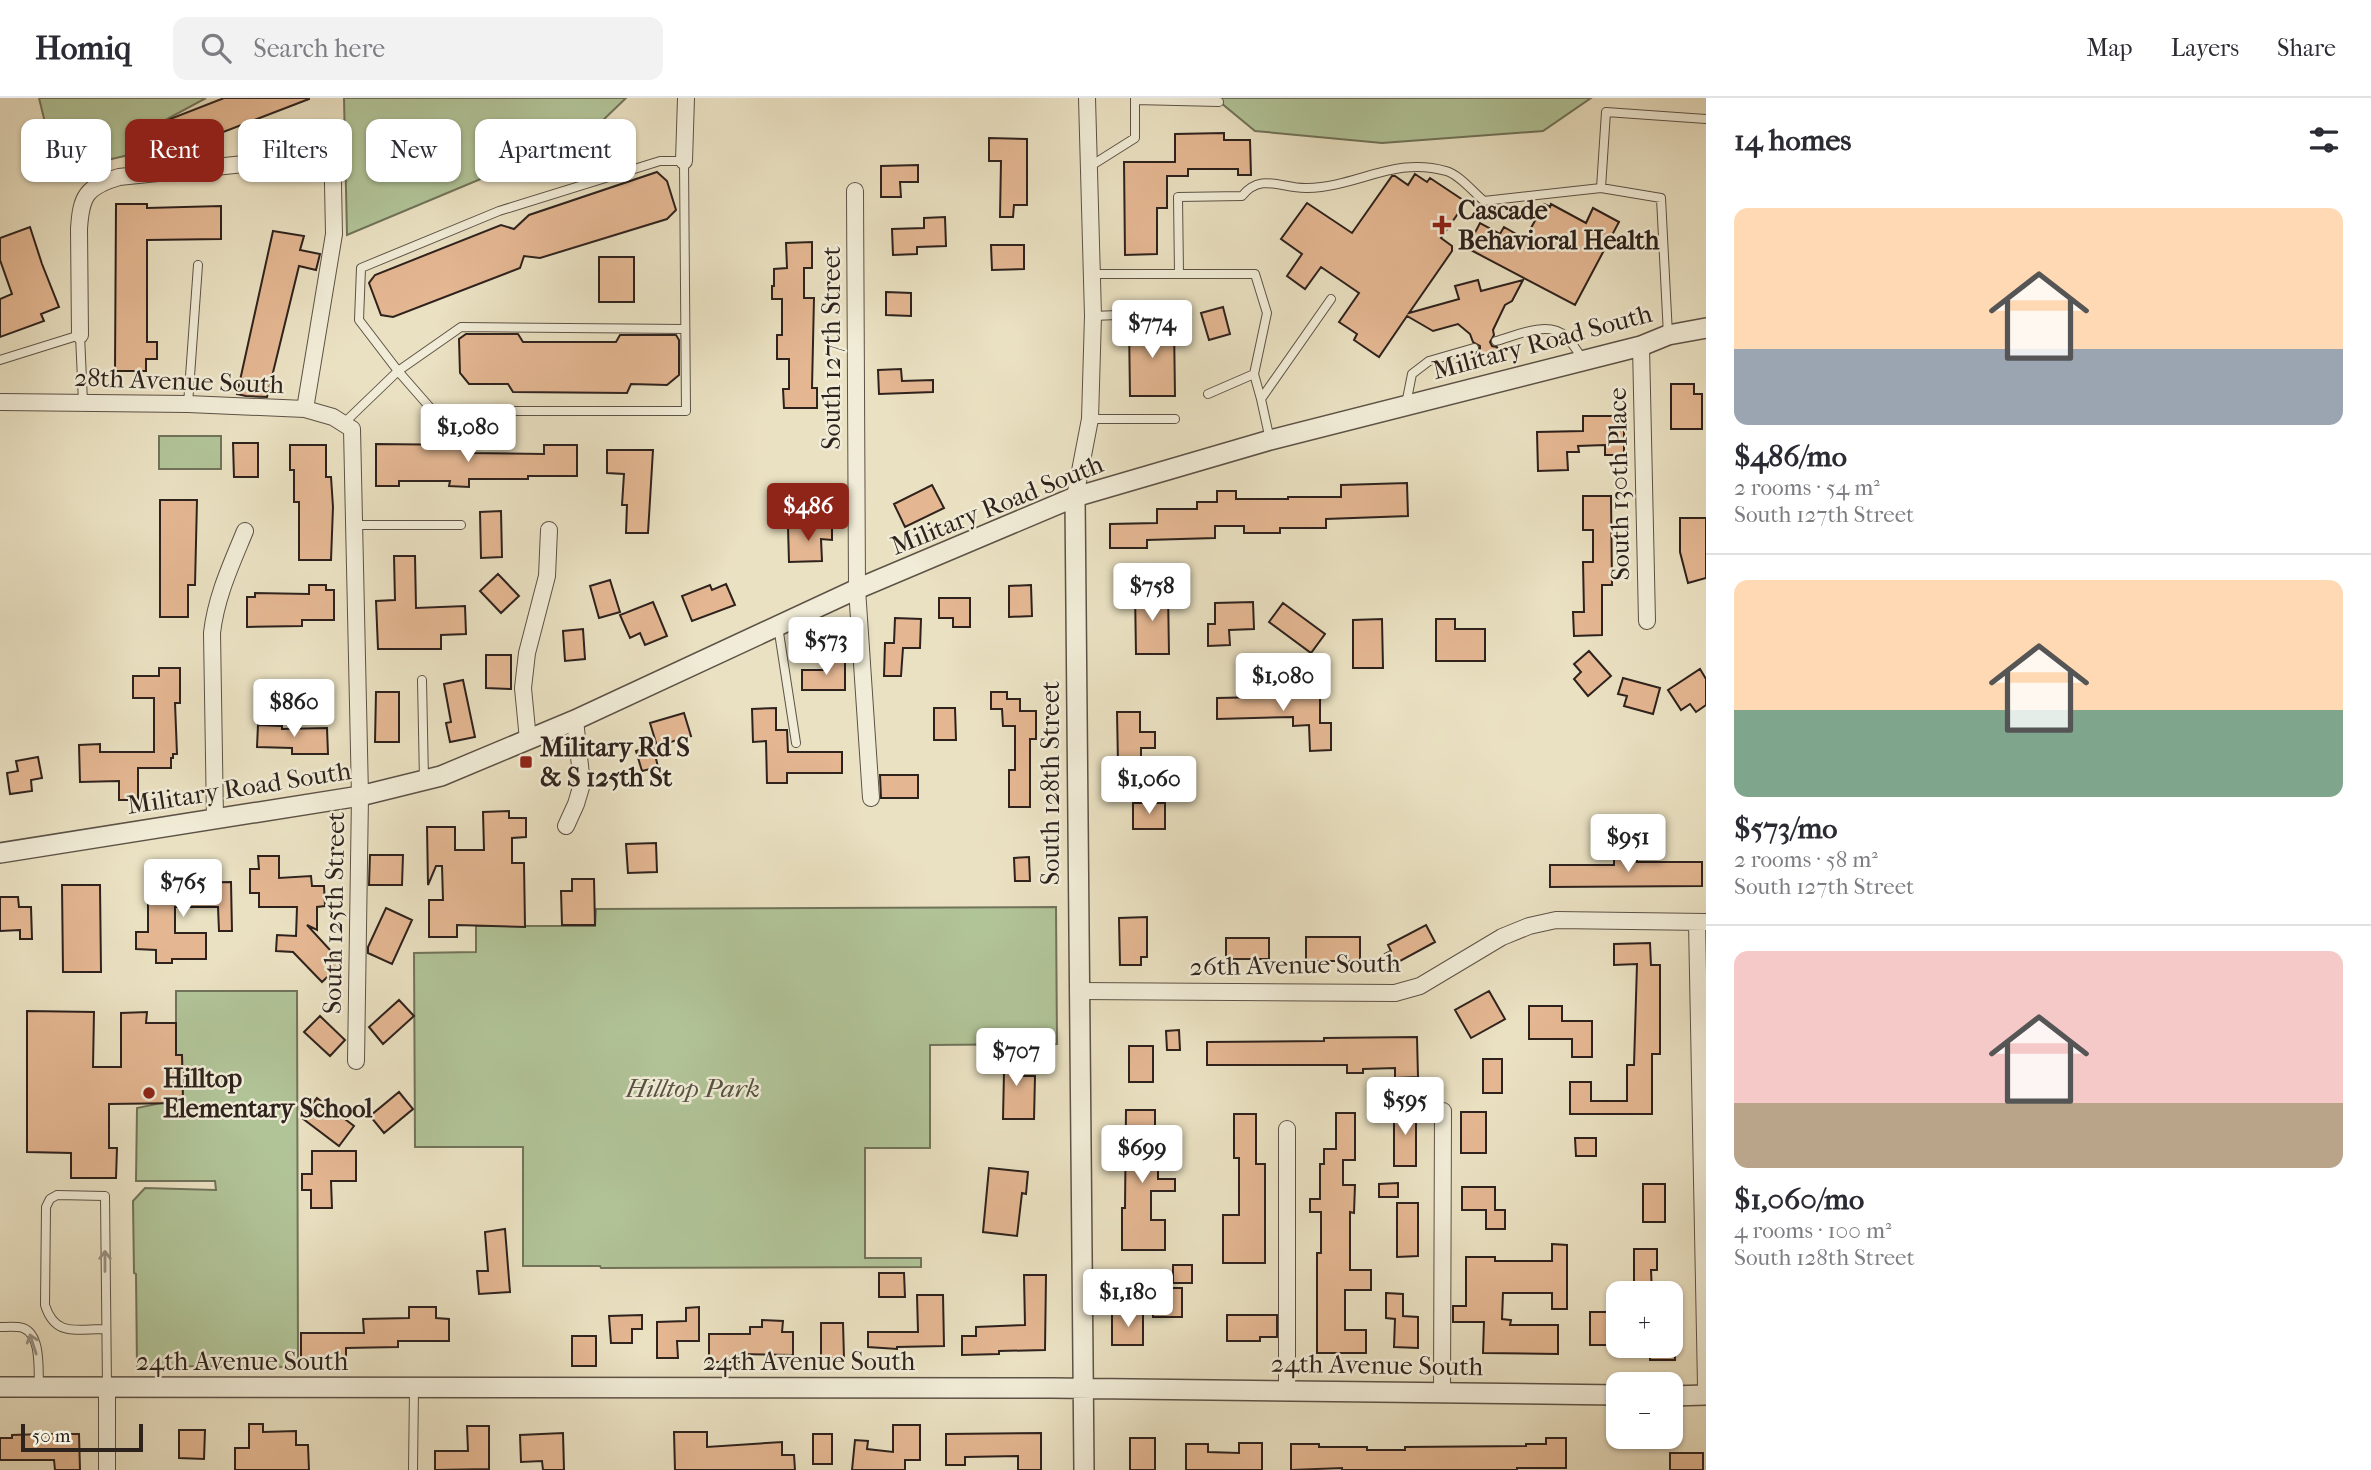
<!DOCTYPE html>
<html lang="en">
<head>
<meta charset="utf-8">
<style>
	body { margin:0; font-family:"IM FELL French Canon",serif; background:#f2f2f3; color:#2b2b33; height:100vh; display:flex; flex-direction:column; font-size:26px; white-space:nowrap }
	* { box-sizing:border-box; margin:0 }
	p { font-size:23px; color:#7c7c81 }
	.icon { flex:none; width:38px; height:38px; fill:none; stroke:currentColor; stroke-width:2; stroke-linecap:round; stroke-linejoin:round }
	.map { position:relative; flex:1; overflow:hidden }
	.panel { display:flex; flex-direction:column; background:#fff; width:665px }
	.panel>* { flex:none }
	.banner { position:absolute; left:21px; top:21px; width:665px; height:63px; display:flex; gap:14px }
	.controls { position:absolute; left:1606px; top:1183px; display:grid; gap:14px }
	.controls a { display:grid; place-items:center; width:77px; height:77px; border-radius:14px; background:#fff; box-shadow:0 2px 5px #0004; font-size:35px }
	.scale { position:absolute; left:21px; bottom:18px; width:122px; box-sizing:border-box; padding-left:7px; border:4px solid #2e221d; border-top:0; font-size:19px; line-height:24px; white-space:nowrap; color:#2e221d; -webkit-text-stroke:5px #f1ecd7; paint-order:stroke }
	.price { position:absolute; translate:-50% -60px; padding:0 16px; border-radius:7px; background:#fff; color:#222; font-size:23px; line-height:46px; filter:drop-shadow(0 2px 4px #0008) }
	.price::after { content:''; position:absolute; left:50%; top:42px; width:21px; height:16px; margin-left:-10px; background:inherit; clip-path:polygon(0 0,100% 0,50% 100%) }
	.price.selected { background:#8f2418; color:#fff }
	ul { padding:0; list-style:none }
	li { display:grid; align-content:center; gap:14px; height:371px; padding:0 28px }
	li+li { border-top:2px solid #e1e1e2 }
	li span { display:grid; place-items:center; height:217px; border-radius:14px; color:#555 }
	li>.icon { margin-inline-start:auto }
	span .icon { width:126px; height:126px; fill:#fffc; stroke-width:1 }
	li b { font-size:30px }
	h2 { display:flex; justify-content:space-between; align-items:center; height:84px; padding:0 28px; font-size:30px }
	.chip { padding:0 24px; border-radius:14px; background:#fff; box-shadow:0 2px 5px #0004; font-size:24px; line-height:63px }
	.chip.selected { background:#8f2418; color:#fff }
	header { display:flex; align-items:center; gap:42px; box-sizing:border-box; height:98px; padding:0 35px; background:#fff; border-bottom:2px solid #e1e1e2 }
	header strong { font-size:33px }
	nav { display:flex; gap:38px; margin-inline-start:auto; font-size:24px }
	.search { width:490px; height:63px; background:#f2f2f3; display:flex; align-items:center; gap:18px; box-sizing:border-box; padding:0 24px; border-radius:14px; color:#7c7c81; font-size:26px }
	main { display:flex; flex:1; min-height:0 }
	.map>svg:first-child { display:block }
	.green { fill:#b1c498; stroke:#70735a; stroke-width:2 }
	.building { fill:#e4b792; stroke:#2e221d; stroke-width:2 }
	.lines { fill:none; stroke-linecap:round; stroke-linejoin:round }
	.service-casing { stroke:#5d5246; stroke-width:10 }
	.minor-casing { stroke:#5d5246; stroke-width:18 }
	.tertiary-casing { stroke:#5d5246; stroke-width:22 }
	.service { stroke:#f1ecd7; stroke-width:8 }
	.minor { stroke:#f1ecd7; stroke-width:16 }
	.tertiary { stroke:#f1ecd7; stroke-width:19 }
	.oneway { stroke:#999183 }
	.poi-dot { fill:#8f2418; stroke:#f1ecd7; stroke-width:2.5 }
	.labels { text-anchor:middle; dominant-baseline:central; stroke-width:5; stroke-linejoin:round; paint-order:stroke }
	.poi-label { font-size:26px; font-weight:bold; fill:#2e221d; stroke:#f1ecd7; text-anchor:start }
	.street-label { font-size:26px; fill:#2e221d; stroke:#f1ecd7 }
	.park-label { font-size:26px; font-style:italic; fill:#555342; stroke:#f1ecd7 }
</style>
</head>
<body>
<header>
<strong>Homiq</strong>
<div class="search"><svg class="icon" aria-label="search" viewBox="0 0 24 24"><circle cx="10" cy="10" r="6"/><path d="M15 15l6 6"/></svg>Search here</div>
<nav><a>Map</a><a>Layers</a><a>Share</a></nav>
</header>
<main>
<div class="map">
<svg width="1706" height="1372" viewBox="0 0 1706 1372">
	<rect width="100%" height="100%" fill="#eae1c2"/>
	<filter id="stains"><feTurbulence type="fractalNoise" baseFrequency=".00286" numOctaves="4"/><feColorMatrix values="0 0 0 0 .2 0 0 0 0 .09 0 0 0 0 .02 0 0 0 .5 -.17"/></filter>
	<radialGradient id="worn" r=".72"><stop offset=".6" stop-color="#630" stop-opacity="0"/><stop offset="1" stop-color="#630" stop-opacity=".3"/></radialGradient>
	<path class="green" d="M39,0H206L167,21L133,56L107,62L96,82L44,53L48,37Z
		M344,0H626L573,51L483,80L347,137Z
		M1215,0H1591L1543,33L1382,45L1255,33Z
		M159,338H221V371H159Z
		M1056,809L1057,946L930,947V1050H865V1160H921V1169L601,1170L600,1168H523V1049H415L414,855L476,854V828H595L596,811Z
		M176,893H297L298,1269L137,1268L136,1176L134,1175L133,1103L145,1090L216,1092L215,1083H136L137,1010L161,1005H183L182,957H176Z"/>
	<path class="building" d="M224,0H309V1L210,39L214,49L200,54L196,45L181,51L170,21Z
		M1224,35V42H1250L1251,77H1238V71H1188V78H1167V110H1157V156L1125,157L1124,64H1175V36Z
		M989,40L1027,41V107H1014L1013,119H1000L1001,63H989Z
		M918,67V84H900L901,99H881V68Z
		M657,74L667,83L676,112L667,121L540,160L524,158L520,170L393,219L381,217L369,185L375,177L501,127L514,131L529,117Z
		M1415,76L1427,84L1430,80L1466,104L1441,140L1452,148V153L1409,215L1459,201L1455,188L1478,182L1481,193L1523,182L1512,203L1505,207L1493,232L1494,237L1490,244L1492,248L1497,249L1499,254L1477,260L1476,256L1480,252V248L1473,244L1470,236L1458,226L1433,233L1407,218L1379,259L1354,242L1357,236L1339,224L1359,195L1321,169L1305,191L1287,178L1302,156L1281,141L1307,105L1352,135L1392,78H1395L1408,87Z
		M116,106H147V110L221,108V141L147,142V244H157V261H146V273H115Z
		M1544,106L1550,109L1551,106L1586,125L1593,110L1619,124L1575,207L1467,150L1480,125L1500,136L1504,129L1525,141Z
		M945,119L946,148L917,149V156L893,157L892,131L924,130V120Z
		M30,129L42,166L59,209L41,216L44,223L0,239V201L12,196L0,162V140Z
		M273,133L304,138L300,152L320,156L316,172L299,168L267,299L246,298L237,296Z
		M812,144V170H804V200H814L812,290H817V310H784L783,291H789V261H777V237H782V201H772V188H774V171L787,170L786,145Z
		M991,147H1024V171L992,172Z
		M599,159H634V204H599Z
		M886,194L911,195V218L886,217Z
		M1223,209L1230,236L1209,242L1201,215Z
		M1129,227H1174L1175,298H1130Z
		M466,236H518L523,244H616L620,237H676L679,242V277L667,287L631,286L627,295L513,294L508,286H469L460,275L459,241Z
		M901,271L902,283L933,282V294L879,296L878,272Z
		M1671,286H1694V296H1702V331H1671Z
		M1583,318H1624V357H1605V347L1578,348L1579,354H1567L1568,372L1538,373L1537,334L1583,333Z
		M233,345H258V379H234Z
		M376,346L470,347V355L544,356V347H577V378H528V381H469V389L449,388L450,383H399V388H376Z
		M290,347H326V379H331L333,409L331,462H299V404H294V372H290Z
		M607,352H653L648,435H626L627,407H622L624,376L607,375Z
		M1407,385L1408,418L1326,421V430H1280V435H1244V428H1215V440L1147,442V450H1110V426L1157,425V411H1197V404H1217V393H1236V401H1288V399H1341V387Z
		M932,387L944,410L905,429L894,406Z
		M1583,398H1611L1612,487H1602V537L1574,538L1573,514H1584L1583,464H1593V432H1583Z
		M160,402H197L195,487H188V519H160Z
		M501,413L502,459L481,460L480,414Z
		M1680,420H1706V480L1688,485L1680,454Z
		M832,427V442L821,441L822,463L789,464L788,429Z
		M394,458H415L416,510L465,508L466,536L441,537V551H378L376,503L395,502Z
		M498,476L519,498L501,515L480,493Z
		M610,482L620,514L599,520L590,488Z
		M726,486L735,507L692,523L682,498L710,487L712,492Z
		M309,487H326V492H334V522H302V528L247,529V499H255V495L309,496Z
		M1031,487L1032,518L1009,519V488Z
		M1135,494H1168L1169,556H1136Z
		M939,500H970V529H953V520H939Z
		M653,504L667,538L645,547L640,535L630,540L620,517Z
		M1253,504L1254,531L1229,532L1230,547L1208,548V526H1215V505Z
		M1283,505L1325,536L1311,555L1269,524Z
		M895,520L921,521L920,550H903L901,578H884L885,545H894Z
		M1382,521L1383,570H1353V522Z
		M1436,521H1455V531H1485V563H1436Z
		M583,531L585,561L565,563L563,533Z
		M1589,553L1611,578L1588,598L1574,581L1581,574L1574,566Z
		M486,557H511V591L486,590Z
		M823,561H845V592H802V572H823Z
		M159,570H180V605H175L177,656H173V660H171V670H138V702H119V683L80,684L79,647L100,646V654H154V600H133V578H159Z
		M1700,571L1706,581V607L1696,614L1690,606L1681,612L1668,592Z
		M1623,580L1660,590L1653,616L1624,608L1627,598L1618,596Z
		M463,582L475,639L450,644L446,625L451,624L444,586Z
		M1304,588H1320V625H1331V652L1310,653L1309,627L1293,628V619L1217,621V600L1304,598Z
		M376,594H399V644H375Z
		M991,594H1007V601H1020V613H1036V641H1030V709H1009V672H1015V628H1003L1002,611H991Z
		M776,610V632H787L788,654H842V675H787V685H767L766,643L753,644L752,611Z
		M934,610H955L956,642H934Z
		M1117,614H1140V634H1155V650H1141V675L1121,674V665H1118Z
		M684,615L691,638L657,648L650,625Z
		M258,627L282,628V631L327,630L328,656H292V650L257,649Z
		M653,648L658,669L642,673L636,653Z
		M38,659L42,680L31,682L32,693L10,696L7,675L18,673L16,663Z
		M880,677H918V700H881Z
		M1133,705H1165V731H1133Z
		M509,713V720H526V739L512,740V765H524L525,829L457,827V839H429V802H443L442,768H436L428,787L427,729H455V752H484L483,714Z
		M656,745L657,774L628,775L626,746Z
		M370,757H403L402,787H369Z
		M258,758H279V780L311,778L312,788H324L325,808L317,809V832L307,827L342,865L322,884L293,854L276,853L277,837L296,838L297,809H259V795H250V771H259Z
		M1029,759L1030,783H1015L1014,760Z
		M1614,760H1637V764H1702V788L1550,789V767H1614Z
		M572,781H594L595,827H562L561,793H572Z
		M161,783H175V785L231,784L232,833H219L218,809H175V835H206V861H172V865H156V852L136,851V834H148V795H161Z
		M62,787H100L101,874H63Z
		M0,799H18L19,809H31L32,841H20V832L0,833Z
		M386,810L412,822L392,866L368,855V849Z
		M1147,819V859H1141V867H1120L1119,820Z
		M1426,827L1435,844L1391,868L1385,856L1391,853L1388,847Z
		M1306,839H1360V863H1306Z
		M1226,840H1269V861H1226Z
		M1650,845L1651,867H1660V956H1652V1016H1570V984H1591V1003H1627V967H1634L1637,866L1614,867V846Z
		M1489,893L1505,921L1471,940L1455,912Z
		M399,902L414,918L383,946L369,929Z
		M1529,908H1562V923H1592V959H1572V941H1529Z
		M27,913L94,914L93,969H121V915L147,914L146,925H176V957H182L183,1005L109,1006V1050H117L116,1080H71V1055L27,1054Z
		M320,918L345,942L330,958L304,934Z
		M1179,932L1180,952H1167L1166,933Z
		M1417,939L1418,979L1395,980V970L1363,971V975H1347V967H1207V944L1324,943V940Z
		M1129,948H1153V984H1129Z
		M998,953H1018V978H1035L1034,1021H1003L1004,974L997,973Z
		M1483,961H1502V995H1483Z
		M399,994L413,1011L384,1035L370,1018Z
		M317,1000L354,1028L339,1048L302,1020Z
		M1394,1010H1416V1068H1394Z
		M1126,1012H1155V1067H1158V1081H1175V1093H1151V1122H1165V1152H1122V1110H1125Z
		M1461,1014H1486V1055H1461Z
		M1336,1015H1355V1062H1343V1087H1355L1354,1115L1350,1114V1172H1371V1192H1345V1232H1366V1255H1317V1155H1321V1114H1310V1101H1320V1066H1324V1051H1336Z
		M1234,1016H1256V1066H1265V1165H1223V1117H1239V1060H1234Z
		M1575,1040H1596V1058H1576Z
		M312,1053H356V1083H331L332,1110H311V1092H302V1076H312Z
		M989,1070L1028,1074L1026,1096L1022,1095L1017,1138L983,1134Z
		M1398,1085V1099H1379V1086Z
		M1643,1086H1665V1124H1643Z
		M1462,1089H1495V1112H1505V1131H1486V1112H1462Z
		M1397,1105H1418V1158L1397,1159Z
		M505,1131L510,1194L479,1196L477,1173H488L485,1134Z
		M1552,1146L1567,1147V1211H1552V1195H1503L1502,1221L1511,1222L1510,1227H1558V1256L1483,1255L1484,1224H1453V1208H1466V1159H1495V1163H1552Z
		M1634,1151H1657V1172H1651L1652,1195H1634Z
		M1173,1167H1192V1185H1173Z
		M879,1175H904L905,1199H879Z
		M1024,1177H1046L1045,1252L999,1253V1256L962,1257V1238H976V1229L1025,1227Z
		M1153,1190H1182V1219H1153Z
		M1386,1195L1403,1196V1218L1418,1219V1250L1394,1249L1395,1221L1386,1220Z
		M917,1197H943L944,1248L897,1249V1251L868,1249V1234H918Z
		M409,1209H436V1220L449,1221V1243H398V1249L346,1250V1259L301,1260V1235H364L363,1221L409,1220Z
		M699,1209V1243H677L678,1260H657V1224L686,1223V1210Z
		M1590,1214H1619V1247H1590Z
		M1112,1215H1143V1247H1112Z
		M642,1217V1231H632V1245H611L609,1218Z
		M1227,1217H1277V1239H1260V1243H1227Z
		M762,1222L783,1223L782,1234H793V1257L739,1256V1264H709V1236H750V1229H762Z
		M821,1225H843L844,1260H821Z
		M572,1238H596V1268H572Z
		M1650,1248H1675V1262H1650Z
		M249,1326H263V1334L296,1333V1347H308L309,1372H235V1350H249Z
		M893,1327H920V1362H905V1372H852L855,1342L868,1343L867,1351L893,1354Z
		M467,1328H489V1371L435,1372V1353H468Z
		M179,1332H205L204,1361L179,1360Z
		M674,1334H707V1349L782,1344V1357H794L795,1372H675Z
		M563,1335L564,1372H543L542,1363L521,1364L520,1337Z
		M1041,1335V1372H1018V1358L965,1359V1367H946V1336Z
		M46,1336H79L80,1372H55L54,1362H0V1340H12V1337Z
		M813,1336H832V1366H813Z
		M1130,1340H1155V1372H1130Z
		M1546,1340H1566V1370H1517V1372H1342V1370L1291,1372V1346H1319V1349H1367V1352H1405V1349L1526,1348V1346H1546Z
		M1239,1345H1262V1372H1186V1346H1208V1354L1239,1355Z
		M1670,1355H1703V1372H1670Z"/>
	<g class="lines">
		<defs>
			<path id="service" d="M1135,2L1219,4
				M660,63H684L686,313H433L398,273L359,222L361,170L499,113Z
				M1089,69L1135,40V0
				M1601,90L1606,14L1706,21
				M1179,175L1178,99L1242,98C1261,74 1282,91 1307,90C1358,89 1394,58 1446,73C1460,77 1473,94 1484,103L1601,90L1661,100L1668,237
				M1091,176H1255L1267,215L1254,276L1208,296
				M1093,218L1167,215
				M1496,243C1515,238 1548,222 1565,238C1572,244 1577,253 1582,260
				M0,262L80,237L83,304
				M1254,276L1261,301
				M188,306L198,167
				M1406,306L1412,276L1429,263L1474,250
				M1090,321H1175
				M343,326L398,273L461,229L685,231
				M1270,342L1261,301L1331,201
				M354,427H461
				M778,528L796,645
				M422,582L424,682
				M0,1229C7,1229 16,1228 23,1230C42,1237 38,1273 39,1289
				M105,1231C76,1231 55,1239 45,1207L46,1109L50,1101L57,1097L105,1098L107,1289
				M413,1372L414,1291"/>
			<path id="minor" d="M684,63L686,0
				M855,93L857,491L871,700
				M80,237L79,131C81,98 86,89 119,79L244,66L332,35L334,136L305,311
				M1641,248L1647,523
				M0,304L188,306L305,311L333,319L352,331L360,698L356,963
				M1075,399L1090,321L1093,218L1087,0
				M528,642L523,590L527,555L547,478L549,432
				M215,721L212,535C216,499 231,467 245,433
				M566,728L576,706L582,686L575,622
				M1697,824L1706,1288
				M1078,893L1395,895L1420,888L1502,839L1529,828L1556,822L1706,824
				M107,1289V1372
				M1287,1292V1031
				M1442,1294L1443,1013"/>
			<path id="tertiary" d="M1075,399L1084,1372
				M0,755L360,698L441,678L575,622L857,491L1075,399L1270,342L1641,248L1668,237L1706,230
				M0,1289L1052,1290L1619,1297
				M1671,1298L1706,1297"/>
		</defs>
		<use href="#service" class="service-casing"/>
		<use href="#minor" class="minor-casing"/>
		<use href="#tertiary" class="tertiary-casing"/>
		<use href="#service" class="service"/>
		<use href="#minor" class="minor"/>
		<use href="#tertiary" class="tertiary"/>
	</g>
	<defs><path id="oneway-shaft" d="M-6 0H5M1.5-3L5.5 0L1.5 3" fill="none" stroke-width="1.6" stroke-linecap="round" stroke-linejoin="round" transform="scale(1.75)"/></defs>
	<g class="oneway">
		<use href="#oneway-shaft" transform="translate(105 1163) rotate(-90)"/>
		<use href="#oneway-shaft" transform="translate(33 1246) rotate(-108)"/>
	</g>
	<g class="poi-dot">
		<path d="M1438.5 116.5h7v7h7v7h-7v7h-7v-7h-7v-7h7z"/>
		<rect x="519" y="657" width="14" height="14" rx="3.5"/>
		<circle cx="149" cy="995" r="7"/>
	</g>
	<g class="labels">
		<g class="poi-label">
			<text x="1458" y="112">Cascade<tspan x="1458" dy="30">Behavioral Health</tspan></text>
			<text x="540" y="649">Military Rd S<tspan x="540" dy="30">&amp; S 125th St</tspan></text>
			<text x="163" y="980">Hilltop<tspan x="163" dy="30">Elementary School</tspan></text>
		</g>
		<g class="street-label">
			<text transform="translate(1542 244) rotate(-15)">Military Road South</text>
			<text transform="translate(831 250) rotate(-90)">South 127th Street</text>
			<text transform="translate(179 283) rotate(2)">28th Avenue South</text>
			<text transform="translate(1619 386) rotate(-91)">South 130th Place</text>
			<text transform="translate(997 407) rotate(-22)">Military Road South</text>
			<text transform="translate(1050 685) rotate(-90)">South 128th Street</text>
			<text transform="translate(239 690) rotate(-9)">Military Road South</text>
			<text transform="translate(334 815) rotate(-89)">South 125th Street</text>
			<text transform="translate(1295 867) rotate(-1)">26th Avenue South</text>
			<text x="242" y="1263">24th Avenue South</text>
			<text x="809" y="1263">24th Avenue South</text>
			<text transform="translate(1377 1267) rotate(1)">24th Avenue South</text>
		</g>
		<g class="park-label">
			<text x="693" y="990">Hilltop Park</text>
		</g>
	</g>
	<rect width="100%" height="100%" filter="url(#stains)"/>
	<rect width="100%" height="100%" fill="url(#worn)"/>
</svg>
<div class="controls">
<a>+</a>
<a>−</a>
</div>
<div class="scale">50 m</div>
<b class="price" style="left:1152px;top:262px">$774</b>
<b class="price" style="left:468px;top:366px">$1,080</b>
<b class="price selected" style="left:808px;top:445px">$486</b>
<b class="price" style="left:1152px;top:525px">$758</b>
<b class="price" style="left:826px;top:579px">$573</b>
<b class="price" style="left:1283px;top:615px">$1,080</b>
<b class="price" style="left:294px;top:641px">$860</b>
<b class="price" style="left:1149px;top:718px">$1,060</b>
<b class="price" style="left:1628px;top:776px">$951</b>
<b class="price" style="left:183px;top:821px">$765</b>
<b class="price" style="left:1016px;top:990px">$707</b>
<b class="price" style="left:1405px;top:1039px">$595</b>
<b class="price" style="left:1142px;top:1087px">$699</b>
<b class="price" style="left:1128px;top:1231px">$1,180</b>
<div class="banner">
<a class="chip">Buy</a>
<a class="chip selected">Rent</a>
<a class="chip">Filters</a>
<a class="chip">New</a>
<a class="chip">Apartment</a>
</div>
</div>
<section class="panel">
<h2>14 homes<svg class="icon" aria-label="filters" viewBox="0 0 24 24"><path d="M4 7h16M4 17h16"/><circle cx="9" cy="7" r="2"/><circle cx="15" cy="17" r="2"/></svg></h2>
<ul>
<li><span style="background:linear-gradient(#ffd9b3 65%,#9aa5b1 0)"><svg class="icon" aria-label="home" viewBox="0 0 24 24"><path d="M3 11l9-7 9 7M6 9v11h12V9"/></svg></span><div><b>$486/mo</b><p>2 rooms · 54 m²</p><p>South 127th Street</p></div></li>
<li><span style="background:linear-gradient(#ffd9b3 60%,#7fa58c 0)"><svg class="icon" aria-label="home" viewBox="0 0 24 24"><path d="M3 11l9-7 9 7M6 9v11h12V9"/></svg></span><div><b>$573/mo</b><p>2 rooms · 58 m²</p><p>South 127th Street</p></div></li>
<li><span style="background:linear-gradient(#f6c9c9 70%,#b9a48a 0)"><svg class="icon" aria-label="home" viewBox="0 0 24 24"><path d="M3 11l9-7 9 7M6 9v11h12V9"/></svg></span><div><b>$1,060/mo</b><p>4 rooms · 100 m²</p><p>South 128th Street</p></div></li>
</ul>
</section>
</main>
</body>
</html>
